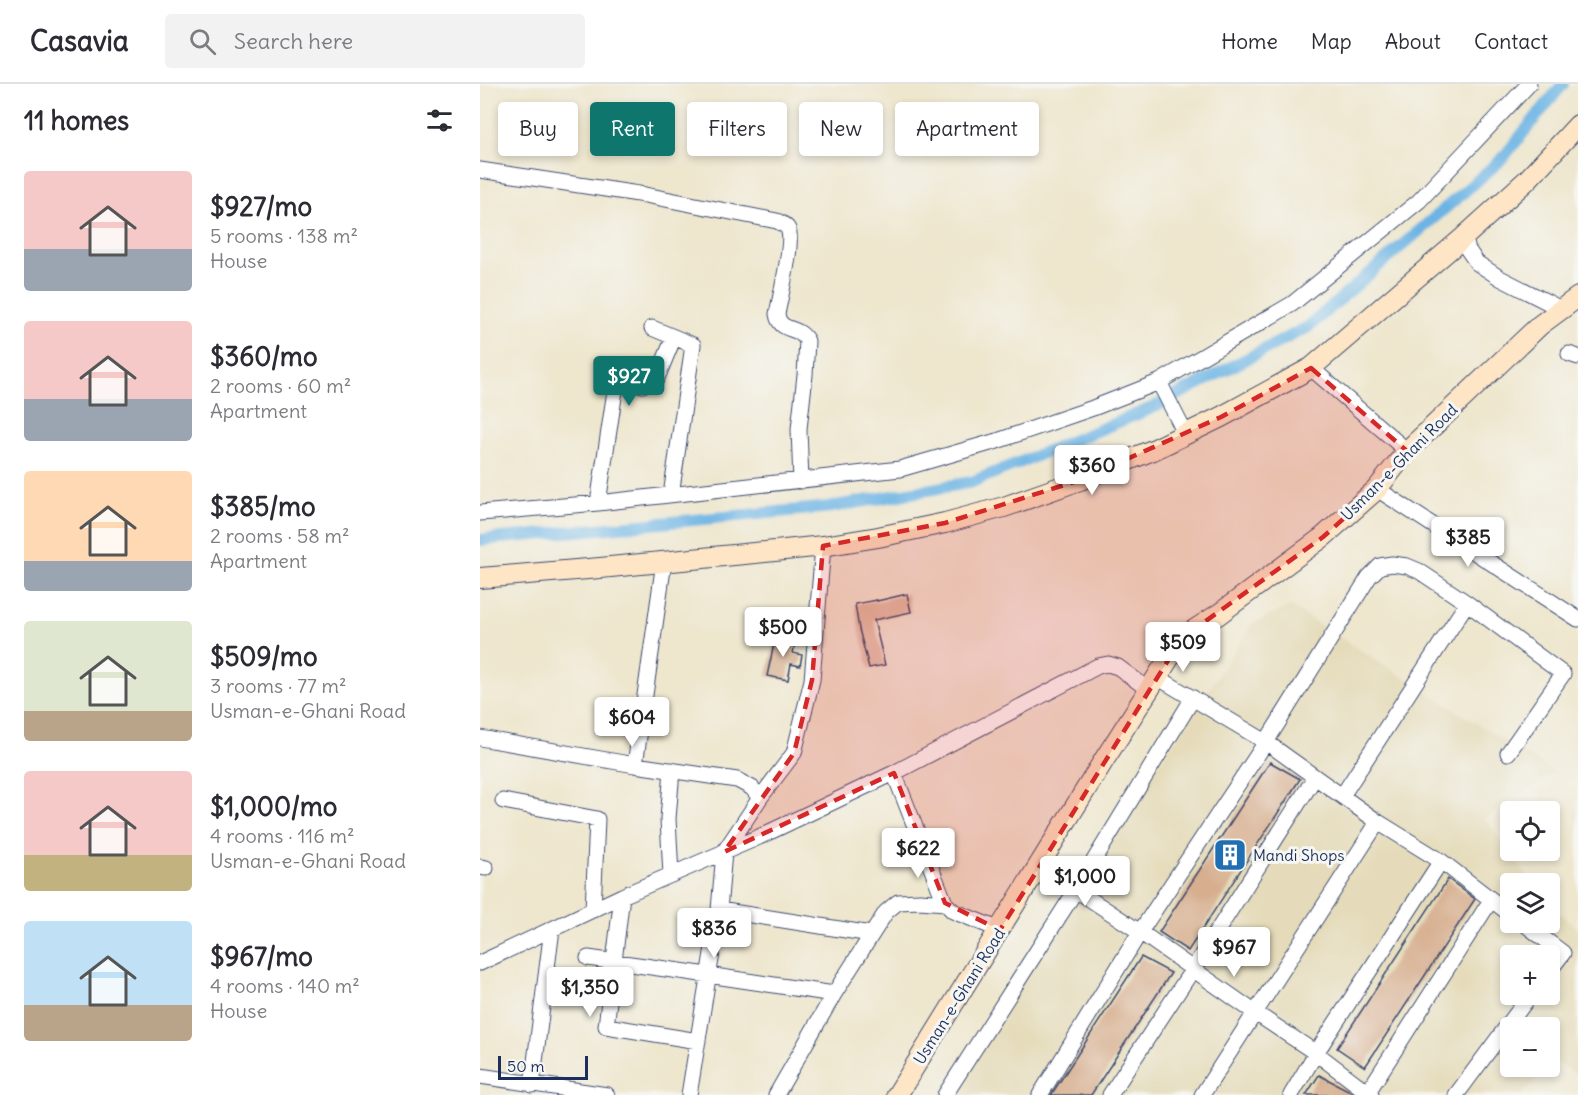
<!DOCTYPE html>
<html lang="en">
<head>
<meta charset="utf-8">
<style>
	body { margin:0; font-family:Delius,sans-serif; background:#f2f2f3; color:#2b2b33; height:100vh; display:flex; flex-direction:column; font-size:22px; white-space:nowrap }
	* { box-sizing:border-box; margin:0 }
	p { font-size:20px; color:#7c7c81 }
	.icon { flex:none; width:33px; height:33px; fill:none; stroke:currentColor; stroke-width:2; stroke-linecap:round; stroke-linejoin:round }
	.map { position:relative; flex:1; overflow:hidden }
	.sheet { display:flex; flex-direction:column; background:#fff; width:480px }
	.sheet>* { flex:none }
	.top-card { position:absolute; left:18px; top:18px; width:570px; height:54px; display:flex; gap:12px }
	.fabs { position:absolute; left:1020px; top:717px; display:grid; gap:12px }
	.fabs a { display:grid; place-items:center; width:60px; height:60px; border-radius:6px; background:#fff; box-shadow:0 3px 9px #0003; font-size:30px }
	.scale { position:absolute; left:18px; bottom:15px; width:90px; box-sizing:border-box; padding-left:6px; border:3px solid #1b2f5e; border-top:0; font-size:16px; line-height:21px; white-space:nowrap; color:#1b2f5e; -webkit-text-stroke:4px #f6f6f2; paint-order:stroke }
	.price { position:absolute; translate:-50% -51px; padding:0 14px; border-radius:6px; background:#fff; color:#222; font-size:20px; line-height:39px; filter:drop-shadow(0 2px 3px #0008) }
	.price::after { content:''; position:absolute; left:50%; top:36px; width:18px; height:14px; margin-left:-9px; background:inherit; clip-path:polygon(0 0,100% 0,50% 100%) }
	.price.selected { background:#0f766e; color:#fff }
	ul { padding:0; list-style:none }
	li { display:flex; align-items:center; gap:18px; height:150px; padding:0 24px }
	li span { display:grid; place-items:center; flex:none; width:168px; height:120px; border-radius:6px; color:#555 }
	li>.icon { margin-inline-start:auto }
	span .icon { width:72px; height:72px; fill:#fffc; stroke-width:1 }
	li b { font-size:26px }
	h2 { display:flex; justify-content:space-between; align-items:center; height:72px; padding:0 24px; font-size:26px }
	.chip { padding:0 21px; border-radius:6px; background:#fff; box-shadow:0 3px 9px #0003; font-size:21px; line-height:54px }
	.chip.selected { background:#0f766e; color:#fff }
	header { display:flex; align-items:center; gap:36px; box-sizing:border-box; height:84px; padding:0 30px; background:#fff; border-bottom:2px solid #e1e1e2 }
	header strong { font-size:28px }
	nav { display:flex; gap:33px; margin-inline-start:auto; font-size:21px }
	.search { width:420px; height:54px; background:#f2f2f3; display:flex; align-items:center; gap:15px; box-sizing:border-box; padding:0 21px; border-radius:6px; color:#7c7c81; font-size:22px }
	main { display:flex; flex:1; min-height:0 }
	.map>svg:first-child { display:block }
	.built { fill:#e5dbba; fill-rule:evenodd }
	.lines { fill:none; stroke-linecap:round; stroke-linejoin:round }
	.canal { stroke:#6cb4e4; stroke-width:12 }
	.building { fill:#d7af8f }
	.street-casing { stroke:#3b4a6f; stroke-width:17 }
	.secondary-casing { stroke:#3b4a6f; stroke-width:22 }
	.street { stroke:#fff; stroke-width:15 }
	.secondary { stroke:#fde5c5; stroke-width:20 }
	.marked { fill:#d62828; fill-opacity:0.2; stroke:#d62828; stroke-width:4.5; stroke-dasharray:12 8; stroke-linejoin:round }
	.labels { text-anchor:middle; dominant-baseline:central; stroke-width:6; stroke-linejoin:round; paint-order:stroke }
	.street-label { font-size:16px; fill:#1b2f5e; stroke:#f6f6f2 }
	.poi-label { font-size:16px; fill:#1b2f5e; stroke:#f6f6f2; text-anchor:start }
</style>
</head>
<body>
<header>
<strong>Casavia</strong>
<div class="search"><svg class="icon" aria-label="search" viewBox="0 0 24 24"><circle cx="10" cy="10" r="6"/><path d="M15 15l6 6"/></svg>Search here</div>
<nav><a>Home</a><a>Map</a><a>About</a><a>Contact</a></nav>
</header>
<main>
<section class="sheet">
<h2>11 homes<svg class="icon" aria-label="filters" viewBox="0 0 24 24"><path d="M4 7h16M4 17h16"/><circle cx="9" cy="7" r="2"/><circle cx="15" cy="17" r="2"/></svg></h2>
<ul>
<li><span style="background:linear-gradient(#f6c9c9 65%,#9aa5b1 0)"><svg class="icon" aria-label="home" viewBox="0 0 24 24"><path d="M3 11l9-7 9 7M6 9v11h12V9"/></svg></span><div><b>$927/mo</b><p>5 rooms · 138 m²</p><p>House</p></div></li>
<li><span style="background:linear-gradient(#f6c9c9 65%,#9aa5b1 0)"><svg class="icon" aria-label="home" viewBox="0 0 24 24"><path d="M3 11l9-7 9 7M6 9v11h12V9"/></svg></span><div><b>$360/mo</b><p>2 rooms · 60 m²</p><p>Apartment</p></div></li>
<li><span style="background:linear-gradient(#ffd9b3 75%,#9aa5b1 0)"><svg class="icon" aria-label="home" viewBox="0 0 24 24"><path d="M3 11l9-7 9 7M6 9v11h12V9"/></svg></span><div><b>$385/mo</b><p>2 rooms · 58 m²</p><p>Apartment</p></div></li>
<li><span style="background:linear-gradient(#dfe7d0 75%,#b9a48a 0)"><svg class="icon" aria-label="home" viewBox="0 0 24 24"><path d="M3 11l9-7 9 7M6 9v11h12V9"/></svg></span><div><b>$509/mo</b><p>3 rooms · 77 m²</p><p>Usman-e-Ghani Road</p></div></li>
<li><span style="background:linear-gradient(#f6c9c9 70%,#c2b280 0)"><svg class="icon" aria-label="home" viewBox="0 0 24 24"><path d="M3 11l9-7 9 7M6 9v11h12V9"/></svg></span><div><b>$1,000/mo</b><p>4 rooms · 116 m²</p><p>Usman-e-Ghani Road</p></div></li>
<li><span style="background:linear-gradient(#bfe0f5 70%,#b9a48a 0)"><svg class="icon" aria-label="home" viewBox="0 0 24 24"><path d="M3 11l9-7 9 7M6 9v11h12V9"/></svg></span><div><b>$967/mo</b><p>4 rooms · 140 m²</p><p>House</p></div></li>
</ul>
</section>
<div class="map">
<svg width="1098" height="1011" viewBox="0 0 1098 1011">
	<rect width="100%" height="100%" fill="#f6f6f2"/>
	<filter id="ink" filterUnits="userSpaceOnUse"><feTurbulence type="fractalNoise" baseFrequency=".0167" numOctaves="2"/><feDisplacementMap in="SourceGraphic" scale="12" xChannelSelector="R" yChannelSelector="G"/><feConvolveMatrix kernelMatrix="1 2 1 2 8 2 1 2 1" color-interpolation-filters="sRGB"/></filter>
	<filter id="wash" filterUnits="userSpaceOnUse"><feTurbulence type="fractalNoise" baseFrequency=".008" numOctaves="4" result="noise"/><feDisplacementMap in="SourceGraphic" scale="24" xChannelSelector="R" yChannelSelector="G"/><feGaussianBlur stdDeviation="1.35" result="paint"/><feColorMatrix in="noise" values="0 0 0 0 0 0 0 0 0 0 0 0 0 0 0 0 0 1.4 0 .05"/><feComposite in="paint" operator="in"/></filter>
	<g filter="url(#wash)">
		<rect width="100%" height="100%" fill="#eee6cd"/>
		<path class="built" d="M810,522L1074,688L1005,735L1053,799L1030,800V838H1070V822L1098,844V988L1095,990L1073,976L1070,980V944H1030V982L1067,983L1041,1011H461L772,540ZM1030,872H1070V910H1030Z"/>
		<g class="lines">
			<path class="canal" d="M0,456L351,423L492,398L672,324L828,243L1022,75L1083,0"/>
		</g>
		<g id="blocks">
			<path class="building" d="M427,510L431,528L394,536L405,581L389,584L379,545L375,520L397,516V517Z
				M296,551L316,556L313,569L322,571L320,582L311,580L308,596L287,592Z
				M790,678L820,695L708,867L679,848Z
				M968,795L995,815L885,983L857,964Z
				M661,873L691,889L611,1011H571Z
				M839,991L872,1008L875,1011H826Z"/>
		</g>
	</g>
	<g filter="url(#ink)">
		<use href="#blocks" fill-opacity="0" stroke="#3b4a6f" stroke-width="1.5"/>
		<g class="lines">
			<defs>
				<path id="street" d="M0,86L165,111L297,137C301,139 306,141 308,145C314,156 300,215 297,230C300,250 318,240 327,257L325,291L319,345L321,397
					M984,153L988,166L997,179L1020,194L1081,225
					M172,244L213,261L191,411
					M1089,270L1098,273
					M831,284L927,367
					M679,298L705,349
					M897,405L1098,535
					M118,419L136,300L139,297L145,296L163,301L177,294L194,253
					M0,429L118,419L420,385L517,357L613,324L679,298L812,220L939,117L1049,0
					M677,593L786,658L898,738L961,777L1030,830
					M0,654L155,681L257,696L272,704L280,714
					M155,681L184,478
					M414,689L465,819L473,827L520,846
					M862,712L987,519
					M23,717L117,735L113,826
					M0,783L6,784
					M191,791L188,735L192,686
					M596,806L660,848L774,928L836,969L891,1011
					M142,812L126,942L218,957
					M239,826L391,850
					M1042,838L1083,869L1070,886
					M108,874L228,891L354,910
					M0,879L142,812L279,753L414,689L618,582L628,580L638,583L669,606
					M0,992L127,1011
					M52,1001L72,845
					M209,1011L239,826L244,768L280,714L314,669L332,596L343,462
					M296,1011L354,910L406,828L418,818L440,817L465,819
					M465,1011L596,806L713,614
					M560,1011L660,848L786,658L889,493L900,482L912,480L927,482L939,487L987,519L1083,590L1028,669
					M630,1011L713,885L835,693
					M722,1011L898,738
					M811,1011L836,969L961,777
					M886,1011L1011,816
					M976,1011L1051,910"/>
				<path id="secondary" d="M0,494L120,484L295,467L343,462L398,453L465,439L524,423L600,396L675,365L741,333L831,284L984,153L1047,96L1098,41
					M417,1011L624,676L702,554L739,530L843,453L897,405L927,367L1060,241L1098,213"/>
			</defs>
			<use href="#street" class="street-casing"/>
			<use href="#secondary" class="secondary-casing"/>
			<use href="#street" class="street"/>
			<use href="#secondary" class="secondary"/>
		</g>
	</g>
	<path class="marked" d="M831,284L927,367L897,405L843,453L702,554L520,846L465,819L414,689L244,768L314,669L332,596L343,462L465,439L600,396L741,333Z"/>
	<defs>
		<symbol id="building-square" viewBox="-11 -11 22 22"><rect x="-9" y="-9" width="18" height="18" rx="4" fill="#1f6fb2" stroke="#f6f6f2"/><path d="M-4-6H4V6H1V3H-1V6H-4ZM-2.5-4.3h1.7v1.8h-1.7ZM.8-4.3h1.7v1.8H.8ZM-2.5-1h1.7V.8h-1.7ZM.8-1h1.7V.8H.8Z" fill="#fff"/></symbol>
	</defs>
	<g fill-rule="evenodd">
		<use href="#building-square" x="731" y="752" width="38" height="38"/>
	</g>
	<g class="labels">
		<g class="street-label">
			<text transform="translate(919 378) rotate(-45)">Usman-e-Ghani Road</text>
			<text transform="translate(479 912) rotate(-58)">Usman-e-Ghani Road</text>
		</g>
		<g class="poi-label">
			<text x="773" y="771">Mandi Shops</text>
		</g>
	</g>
</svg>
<div class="fabs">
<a><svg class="icon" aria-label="locate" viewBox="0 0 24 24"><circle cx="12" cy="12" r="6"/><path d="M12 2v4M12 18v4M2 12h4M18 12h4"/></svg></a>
<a><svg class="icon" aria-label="layers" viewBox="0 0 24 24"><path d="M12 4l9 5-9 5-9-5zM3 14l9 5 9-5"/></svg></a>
<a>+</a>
<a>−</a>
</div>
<div class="scale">50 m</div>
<b class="price selected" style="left:149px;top:323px">$927</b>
<b class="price" style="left:612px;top:412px">$360</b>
<b class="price" style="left:988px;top:484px">$385</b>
<b class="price" style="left:303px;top:574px">$500</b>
<b class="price" style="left:703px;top:589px">$509</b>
<b class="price" style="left:152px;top:664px">$604</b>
<b class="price" style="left:438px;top:795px">$622</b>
<b class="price" style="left:605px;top:823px">$1,000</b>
<b class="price" style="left:234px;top:875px">$836</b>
<b class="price" style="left:754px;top:894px">$967</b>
<b class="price" style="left:110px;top:934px">$1,350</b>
<div class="top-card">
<a class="chip">Buy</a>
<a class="chip selected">Rent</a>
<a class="chip">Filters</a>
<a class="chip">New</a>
<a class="chip">Apartment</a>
</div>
</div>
</main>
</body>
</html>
